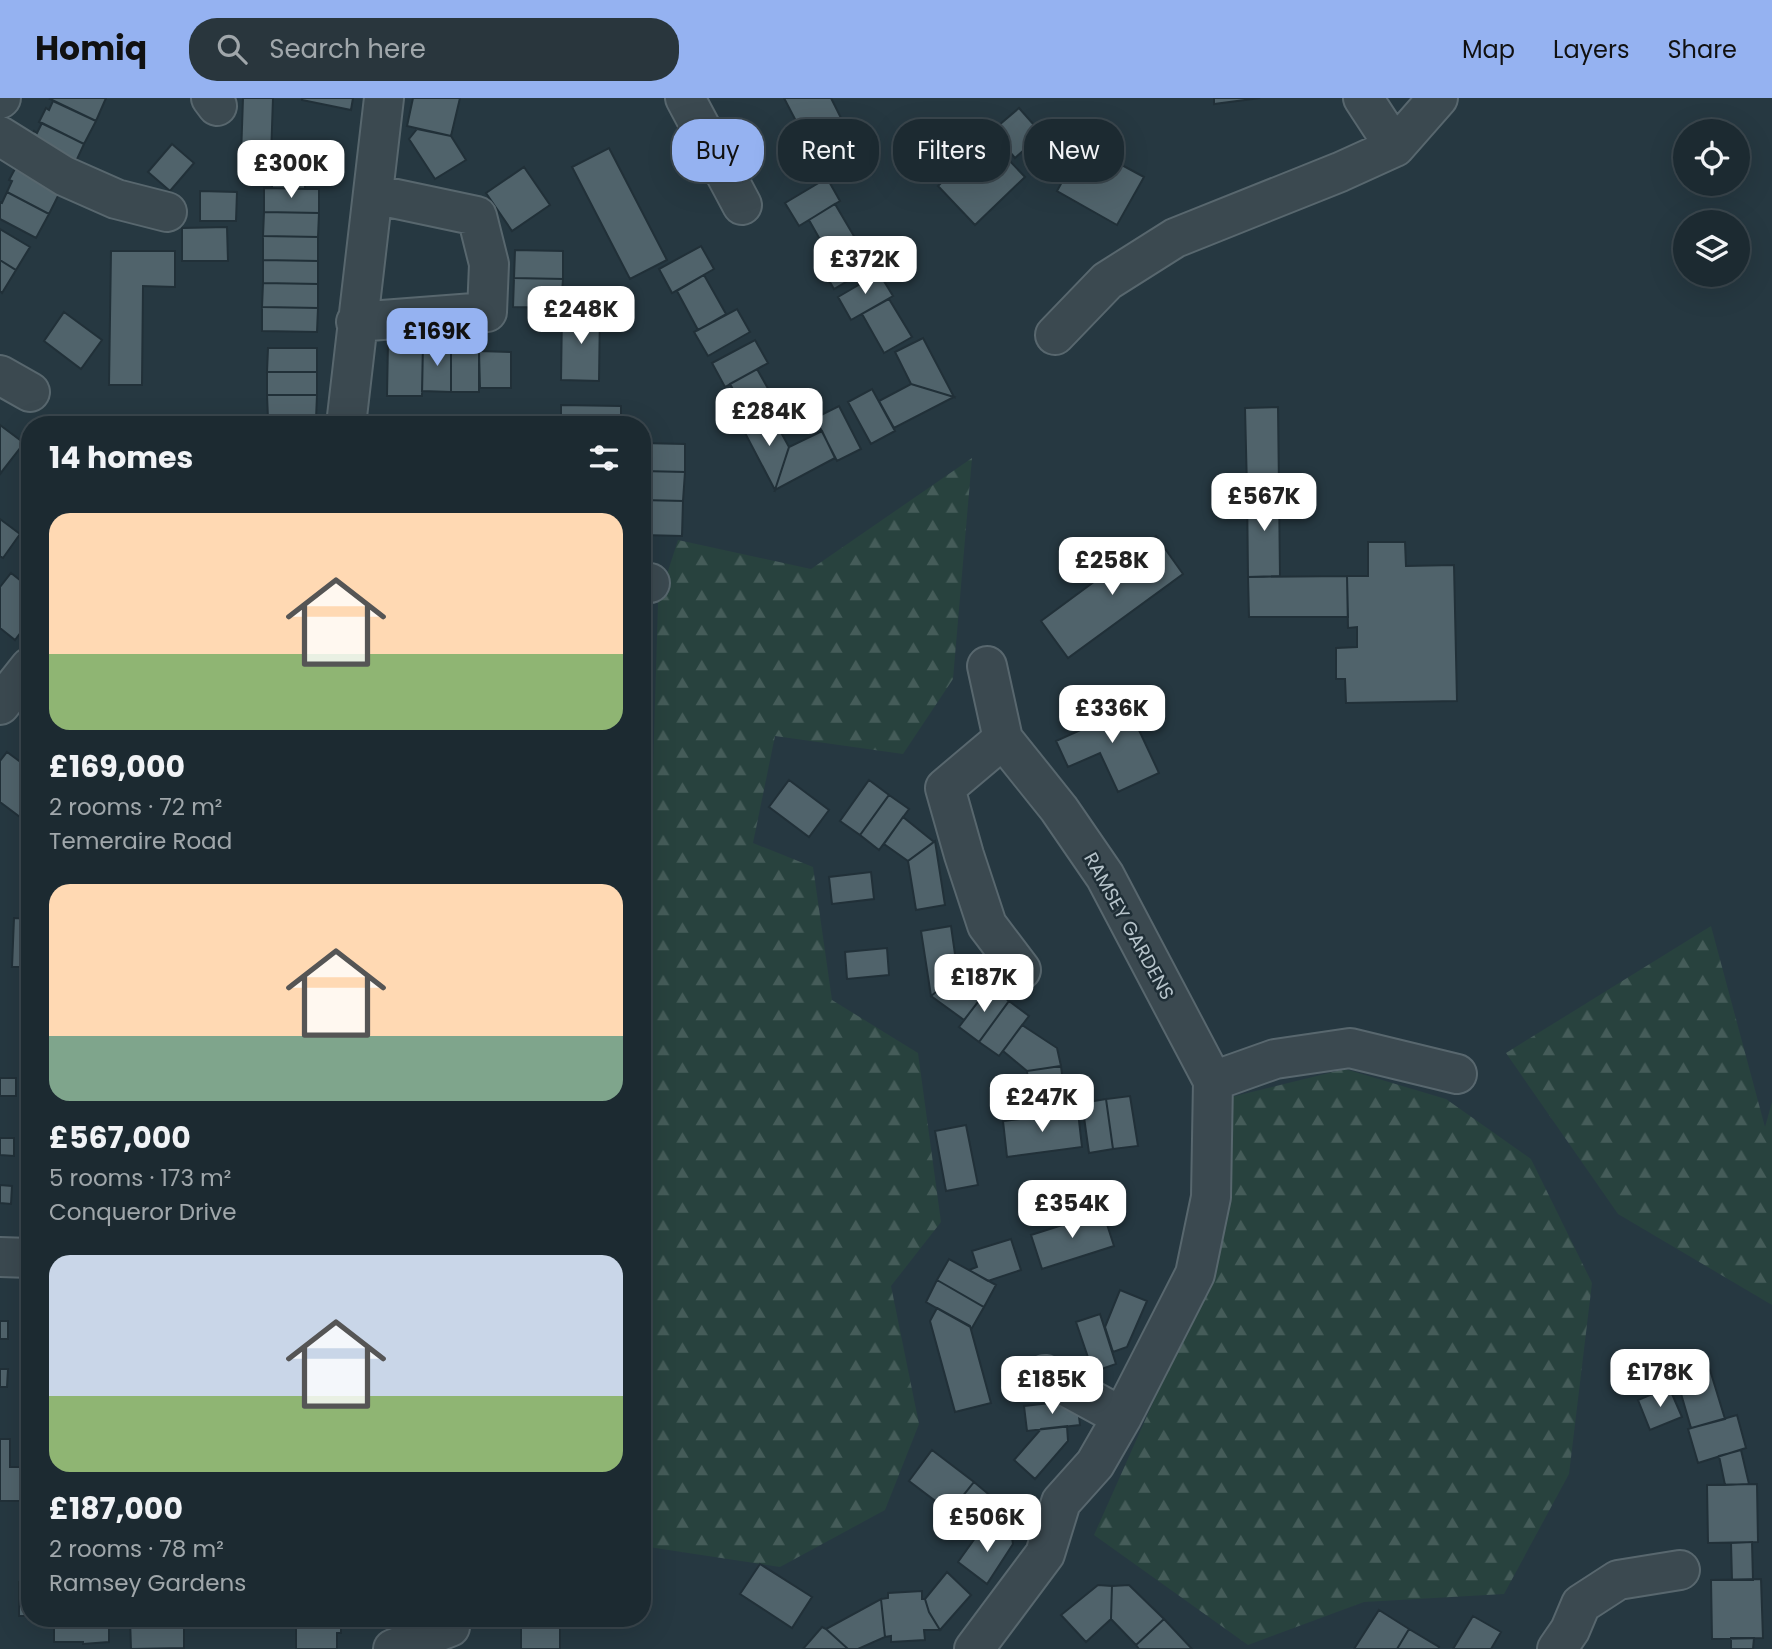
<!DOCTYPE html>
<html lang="en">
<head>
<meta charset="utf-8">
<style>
	body { margin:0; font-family:Poppins,sans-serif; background:#29363d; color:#f1f3f6; height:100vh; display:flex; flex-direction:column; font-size:26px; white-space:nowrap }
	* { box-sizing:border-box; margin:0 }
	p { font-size:23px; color:#a0a7ab }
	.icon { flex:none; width:38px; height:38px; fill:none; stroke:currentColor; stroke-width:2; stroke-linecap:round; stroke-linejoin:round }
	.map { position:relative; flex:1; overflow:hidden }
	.side { position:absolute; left:21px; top:318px; width:630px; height:1211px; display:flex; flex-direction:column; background:#1c2a31; border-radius:28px; box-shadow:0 7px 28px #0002,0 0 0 2px #3a464d }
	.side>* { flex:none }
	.hud { position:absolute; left:672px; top:21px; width:665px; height:63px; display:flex; gap:14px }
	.fabs { position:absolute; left:1673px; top:21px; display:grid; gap:14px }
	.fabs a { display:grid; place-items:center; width:77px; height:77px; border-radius:50%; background:#1c2a31; box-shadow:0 7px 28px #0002,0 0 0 2px #3a464d; font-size:35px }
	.price { position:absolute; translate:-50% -60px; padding:0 16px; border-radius:14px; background:#fff; color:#222; font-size:23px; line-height:46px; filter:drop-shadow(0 2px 4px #0008) }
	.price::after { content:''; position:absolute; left:50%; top:42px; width:21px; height:16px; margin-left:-10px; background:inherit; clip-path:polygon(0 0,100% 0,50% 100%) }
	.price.on { background:#95b2f1; color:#111 }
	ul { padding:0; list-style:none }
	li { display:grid; align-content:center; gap:14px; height:371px; padding:0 28px }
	li span { display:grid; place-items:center; height:217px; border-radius:21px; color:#555 }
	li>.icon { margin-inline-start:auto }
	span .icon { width:126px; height:126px; fill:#fffc; stroke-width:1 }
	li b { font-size:30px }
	h2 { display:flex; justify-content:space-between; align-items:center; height:84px; padding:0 28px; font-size:30px }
	.tag { padding:0 24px; border-radius:28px; background:#1c2a31; box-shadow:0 7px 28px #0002,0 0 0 2px #3a464d; font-size:24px; line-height:63px }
	.tag.on { background:#95b2f1; color:#111 }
	header { display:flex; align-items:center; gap:42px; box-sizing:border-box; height:98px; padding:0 35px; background:#95b2f1; color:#111 }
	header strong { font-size:33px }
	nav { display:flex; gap:38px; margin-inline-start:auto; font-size:24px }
	.search { width:490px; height:63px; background:#29363d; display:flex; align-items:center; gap:18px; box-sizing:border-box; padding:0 24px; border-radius:28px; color:#a0a7ab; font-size:26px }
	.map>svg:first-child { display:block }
	.forest { fill:url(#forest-firs) }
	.building { fill:#50636b; stroke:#213038; stroke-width:2 }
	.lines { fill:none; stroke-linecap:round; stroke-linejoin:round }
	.minor-casing { stroke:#58676e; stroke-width:42 }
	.minor { stroke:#3b4950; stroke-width:38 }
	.labels { text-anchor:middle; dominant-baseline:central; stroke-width:5; stroke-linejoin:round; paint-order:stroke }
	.street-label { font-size:19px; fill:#b7c4cb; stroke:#1f2e36 }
</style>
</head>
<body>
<header>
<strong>Homiq</strong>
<div class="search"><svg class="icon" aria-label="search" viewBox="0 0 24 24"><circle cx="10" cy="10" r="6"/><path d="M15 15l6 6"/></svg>Search here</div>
<nav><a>Map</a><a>Layers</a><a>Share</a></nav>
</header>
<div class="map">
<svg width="1772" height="1551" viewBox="0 0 1772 1551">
	<defs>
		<pattern id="forest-firs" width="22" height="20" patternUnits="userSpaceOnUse" patternTransform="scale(1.75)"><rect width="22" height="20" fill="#28423e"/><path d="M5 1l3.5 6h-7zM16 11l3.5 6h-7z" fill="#455c59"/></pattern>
	</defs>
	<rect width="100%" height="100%" fill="#263841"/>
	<path class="forest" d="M972,360L953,581L903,656L775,638L753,745L813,769L832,902L918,955L941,1124L891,1188L919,1326L885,1412L780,1469L642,1448V1039L658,504L678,442L811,471Z
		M1711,828L1765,1029L1772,1004V1207L1618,1116L1506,955Z
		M1345,971L1446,1001L1531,1061L1592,1185L1569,1376L1504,1496L1364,1504L1248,1547L1094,1437L1204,1190L1231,999Z"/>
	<path class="building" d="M106,0L96,23L50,1L51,0Z
		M243,0H273L271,59L241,58Z
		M302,0H353L351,12L302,2Z
		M413,0H460L451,38L407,28Z
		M784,0H831L857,52L821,71Z
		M1214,0H1260L1214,6Z
		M53,3L96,23L84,46L39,24L46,10L49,12Z
		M1019,10L1042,36L1015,60L992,33Z
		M42,25L84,46L73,70L27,47L34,33L37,35Z
		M417,31L451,38L466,62L435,81L409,41Z
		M988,40L1025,79L975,127L938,88Z
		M172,46L194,65L170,93L148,74Z
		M1083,46L1144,79L1117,127L1057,93Z
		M609,50L667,162L630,181L572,69Z
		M272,59L305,60V91L272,90Z
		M16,69L61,92L49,116L7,94L12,83L9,82Z
		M524,69L550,107L512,133L486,95Z
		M827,80L840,103L799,128L785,105Z
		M264,90L319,91V115L264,114Z
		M200,93L237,94L236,123H200Z
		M7,94L49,116L36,140L0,121V104L2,105Z
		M835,106L858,145L831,161L809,122Z
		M264,114L319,115L318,139L263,138Z
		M227,129L228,163H182V130Z
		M0,131L30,149L16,172L0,162Z
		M263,138L318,139V163L263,162Z
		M862,143L876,166L834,191L820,167Z
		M701,148L714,171L672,195L659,171Z
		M515,152L563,153V181L514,180Z
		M111,153H175V189L143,188L142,287H109Z
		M0,162L16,172L2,195L0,193Z
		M263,162L318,163V186L263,185Z
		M879,175L893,198L851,222L838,199Z
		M704,177L726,216L698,232L677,193Z
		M514,180L563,181L561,210L513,209Z
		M263,185L318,186V210L262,209Z
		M889,201L912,239L884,255L862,216Z
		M262,209L318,210L317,234L262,233Z
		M737,211L750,234L708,258L694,234Z
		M562,213H600L599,283L561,282Z
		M64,214L102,242L81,271L44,243Z
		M923,240L954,299L911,286L895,254Z
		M755,242L768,265L725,289L712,265Z
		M388,244L423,245L422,298H387Z
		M423,245L451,246V294L422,293Z
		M451,246H479V294H451Z
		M268,250H317V274H267Z
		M479,253L511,254V290H480Z
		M757,271L779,310L752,325L730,286Z
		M267,274H317V297H267Z
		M911,286L954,299L894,330L879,303Z
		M872,291L895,333L871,346L848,304Z
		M267,297H317L316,321H268Z
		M561,307L621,308V327H561Z
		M839,308L861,351L837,363L815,320Z
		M1278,309L1279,390L1247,391L1245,310Z
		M772,318L789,349L775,392L744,333Z
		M268,321H316V327H268Z
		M208,324V327H148V326Z
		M0,327L24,345L0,376Z
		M822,333L835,360L775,392L789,349Z
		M642,345L685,346V374L642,373Z
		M642,373L685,374L683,403L642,402Z
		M1279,390L1280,478L1248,479L1247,391Z
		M642,402L683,403L682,438L642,437Z
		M0,421L20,436L3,460L0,458Z
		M1156,438L1183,476L1068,560L1041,523Z
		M1368,444H1405L1406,468L1454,467L1457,603L1346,605L1345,581H1336V550L1357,549V529L1348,530L1347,478H1368Z
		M11,475L30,490V522L15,542L0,530V489Z
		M1347,478L1348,519H1249L1248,479Z
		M1124,600L1159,675L1118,694L1100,655L1068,669L1056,643L1085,630L1081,621Z
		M7,654L30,671V714L24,722L0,704V663Z
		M789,682L829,712L809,739L769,709Z
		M869,682L889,697L860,737L840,723Z
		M889,697L909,711L879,752L860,737Z
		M903,719L934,744L908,763L884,746Z
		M935,743L945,807L916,812L908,763Z
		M871,774L874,801L832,806L829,779Z
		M14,820L30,821V869H12Z
		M951,828L958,877L931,898L921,833Z
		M887,850L889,877L847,881L845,854Z
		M958,877L985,895L964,922L931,898Z
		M24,889H30V933H24Z
		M989,889L1009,903L979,944L959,929Z
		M1009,903L1029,918L999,958L979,944Z
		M1022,927L1057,950L1061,968L1027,973L1003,953Z
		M1061,968L1067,1015L1032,1020L1027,973Z
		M0,980H16V998H0Z
		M1130,998L1138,1048L1113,1051L1106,1001Z
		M1106,1001L1113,1051L1089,1055L1082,1005Z
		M1078,1014L1082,1049L1007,1059L1003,1023Z
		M966,1027L978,1087L946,1093L935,1033Z
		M0,1040H14V1058L0,1057Z
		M0,1087L12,1088L11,1106L0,1105Z
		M1103,1114L1114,1148L1042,1171L1031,1137Z
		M1011,1141L1021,1172L988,1183L969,1172L977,1169L972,1153Z
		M949,1161L996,1187L984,1209L937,1182Z
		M937,1182L984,1209L972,1230L926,1204Z
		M1120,1192L1147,1203L1127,1249L1113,1254L1105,1229Z
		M937,1210L970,1228L991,1305L955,1314L930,1223Z
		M1100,1216L1116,1266L1093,1274L1076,1224Z
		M0,1223H8V1241H0Z
		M0,1271H8L7,1289H0Z
		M1710,1272L1725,1321L1691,1330L1677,1282Z
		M1669,1289L1682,1319L1650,1332L1638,1302Z
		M1077,1302L1080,1327L1027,1333L1024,1308Z
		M1737,1317L1746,1350L1698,1365L1688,1331Z
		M1067,1328L1068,1343L1035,1381L1014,1362L1041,1331Z
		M0,1341H10V1369H23L22,1403H0Z
		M932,1352L974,1384L950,1414L909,1383Z
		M1741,1352L1749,1386L1725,1387L1719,1358Z
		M974,1384L1011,1415V1433L978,1436L950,1414Z
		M1757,1386L1758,1444L1708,1445L1707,1387Z
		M1011,1433L1013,1446L987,1486L958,1464L978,1436Z
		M1752,1444L1753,1482H1732L1731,1445Z
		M760,1466L812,1499L792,1530L740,1496Z
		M947,1474L971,1497L940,1532L929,1514L925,1501Z
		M1761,1481L1763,1540L1712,1541L1711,1482Z
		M19,1484H30V1518H19Z
		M1098,1487L1112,1488L1111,1521L1086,1544L1061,1517Z
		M1129,1487L1164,1521L1136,1547L1111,1521L1112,1488Z
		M922,1493V1501H925L929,1514L940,1532H924L925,1542L891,1544V1538L885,1539L881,1501L888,1500V1495Z
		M881,1501L885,1539L858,1551H848L826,1531Z
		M1379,1512L1409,1531L1397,1551H1354Z
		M1473,1518L1501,1534L1491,1551H1453Z
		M54,1521H109V1544L83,1546V1544H54Z
		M130,1521H184V1550L131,1551Z
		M187,1521H250V1523Z
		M296,1521H341V1535H337V1551H296Z
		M517,1521H566V1530L517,1529Z
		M1164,1521L1192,1551H1139L1136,1547Z
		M521,1529L560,1530V1551H521Z
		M822,1529L826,1531L848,1551H803Z
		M1409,1531L1439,1549L1438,1551H1397Z
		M1731,1540H1754L1753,1551H1731Z"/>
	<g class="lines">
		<defs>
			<path id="minor" d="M211,0L217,8
				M685,0L742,107
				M1363,0L1395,49
				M0,1L1,0
				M0,38L64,78L116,101L167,114
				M356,224L487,214L489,166L477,118L373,96
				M1055,237L1107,183L1175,140L1340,74L1395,49L1438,0
				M0,277L30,294
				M346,327L384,0
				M642,485H650
				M0,607L30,569
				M1003,641L945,690L964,757L987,827L1021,872
				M1213,983L1275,961L1350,950L1457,976
				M0,1159L30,1160
				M1045,1277L1122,1319
				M393,1551L450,1529V1521
				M974,1551L1045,1456L1061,1404L1095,1366L1122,1319L1195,1176L1211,1099L1213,983L1105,778L1059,711L1003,641L987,568
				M1557,1551L1570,1532L1581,1506L1618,1482L1680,1472"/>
		</defs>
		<use href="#minor" class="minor-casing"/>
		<use href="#minor" class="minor"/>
	</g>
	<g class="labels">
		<g class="street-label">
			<text transform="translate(1129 828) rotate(61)">RAMSEY GARDENS</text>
		</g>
	</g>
</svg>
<div class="fabs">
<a><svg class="icon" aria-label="locate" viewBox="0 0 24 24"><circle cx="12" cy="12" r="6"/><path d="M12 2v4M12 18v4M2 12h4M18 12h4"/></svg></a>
<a><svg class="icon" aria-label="layers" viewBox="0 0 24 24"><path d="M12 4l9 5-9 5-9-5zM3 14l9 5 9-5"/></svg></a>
</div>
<b class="price" style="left:291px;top:102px">£300K</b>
<b class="price" style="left:865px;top:198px">£372K</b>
<b class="price" style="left:581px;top:248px">£248K</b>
<b class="price on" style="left:437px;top:270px">£169K</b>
<b class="price" style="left:769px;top:350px">£284K</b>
<b class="price" style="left:1264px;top:435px">£567K</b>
<b class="price" style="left:1112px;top:499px">£258K</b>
<b class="price" style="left:1112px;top:647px">£336K</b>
<b class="price" style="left:984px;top:916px">£187K</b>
<b class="price" style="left:1042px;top:1036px">£247K</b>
<b class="price" style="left:1072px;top:1142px">£354K</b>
<b class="price" style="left:1660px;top:1311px">£178K</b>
<b class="price" style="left:1052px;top:1318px">£185K</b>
<b class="price" style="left:987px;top:1456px">£506K</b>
<div class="hud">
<a class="tag on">Buy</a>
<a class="tag">Rent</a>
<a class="tag">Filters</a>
<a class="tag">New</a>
</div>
<section class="side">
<h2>14 homes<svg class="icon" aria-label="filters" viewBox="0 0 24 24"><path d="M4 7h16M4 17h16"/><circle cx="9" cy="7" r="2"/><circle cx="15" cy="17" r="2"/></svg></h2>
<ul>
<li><span style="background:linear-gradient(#ffd9b3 65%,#8fb573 0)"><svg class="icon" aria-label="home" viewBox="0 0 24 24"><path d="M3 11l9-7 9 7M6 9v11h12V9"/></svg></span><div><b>£169,000</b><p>2 rooms · 72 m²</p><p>Temeraire Road</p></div></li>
<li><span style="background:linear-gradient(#ffd9b3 70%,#7fa58c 0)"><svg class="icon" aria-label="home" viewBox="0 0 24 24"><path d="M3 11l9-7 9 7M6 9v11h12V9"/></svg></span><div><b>£567,000</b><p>5 rooms · 173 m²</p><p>Conqueror Drive</p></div></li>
<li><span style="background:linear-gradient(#c9d6e8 65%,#8fb573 0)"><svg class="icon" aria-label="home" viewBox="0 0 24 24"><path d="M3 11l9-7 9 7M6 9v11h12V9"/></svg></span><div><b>£187,000</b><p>2 rooms · 78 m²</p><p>Ramsey Gardens</p></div></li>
</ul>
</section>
</div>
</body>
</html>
